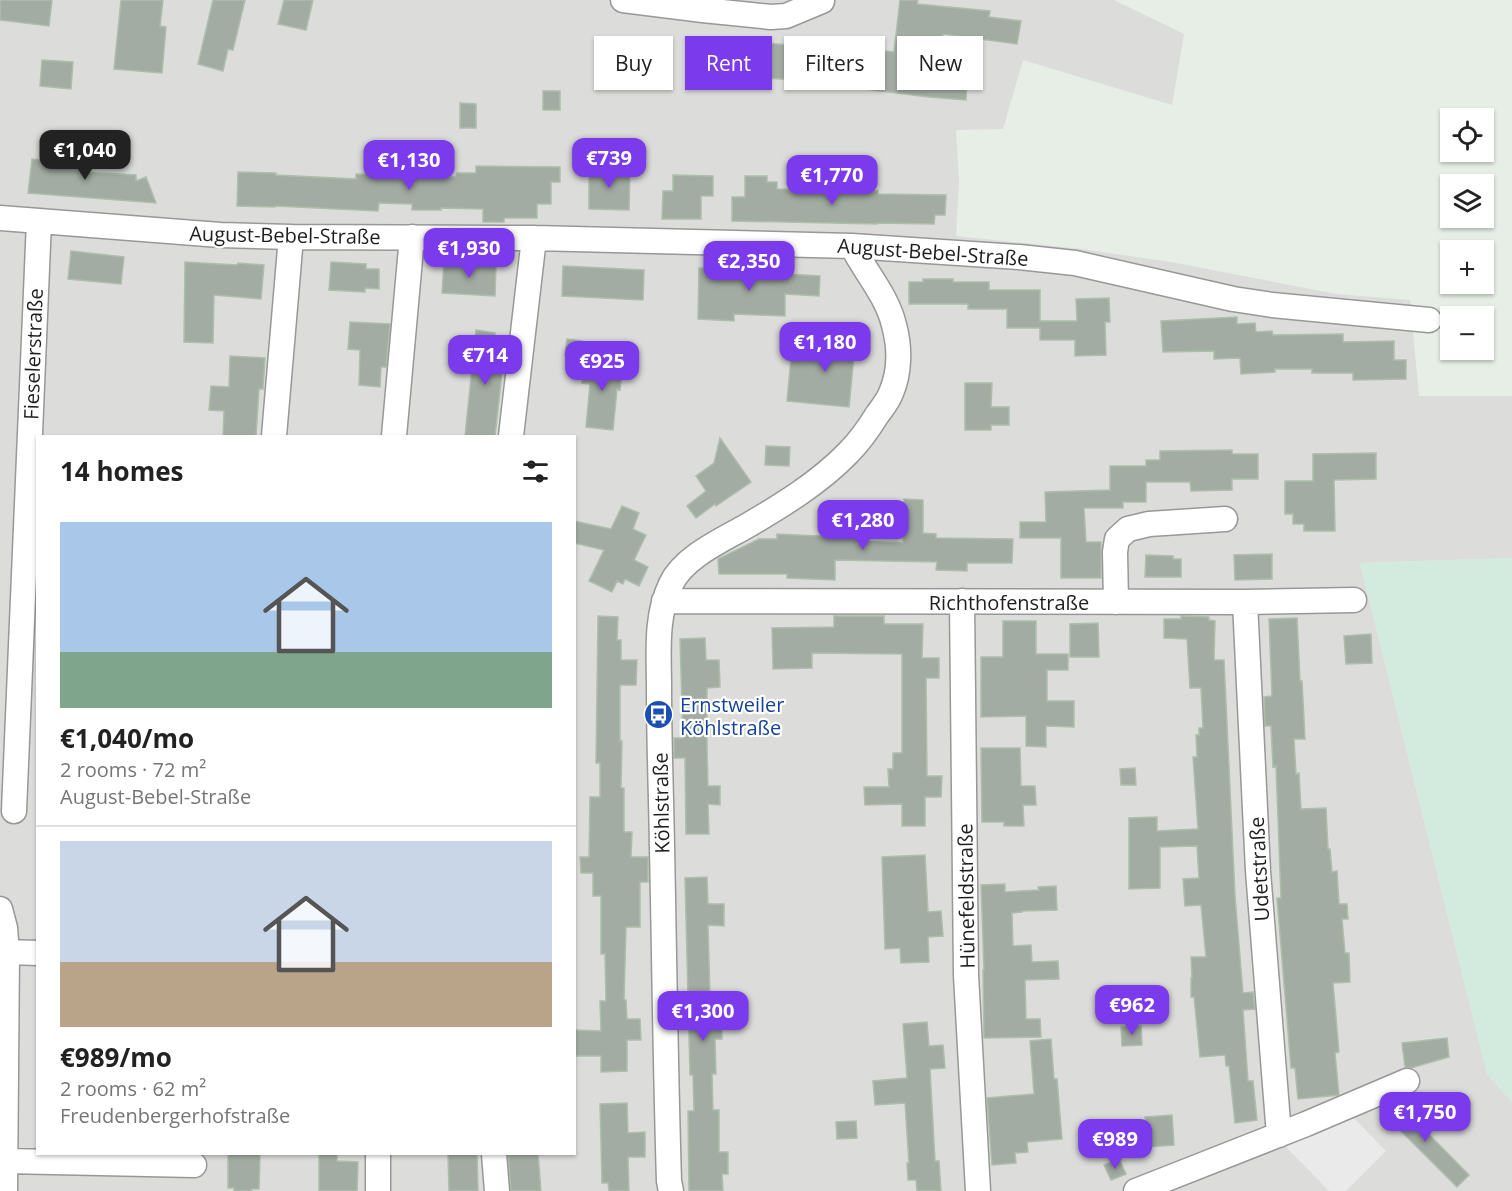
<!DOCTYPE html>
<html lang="en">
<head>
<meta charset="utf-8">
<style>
	body { margin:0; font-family:"Open Sans",sans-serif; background:#f6f6f6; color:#222; height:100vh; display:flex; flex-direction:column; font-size:22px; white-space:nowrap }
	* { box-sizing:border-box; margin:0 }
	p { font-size:20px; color:#767676 }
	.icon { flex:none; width:33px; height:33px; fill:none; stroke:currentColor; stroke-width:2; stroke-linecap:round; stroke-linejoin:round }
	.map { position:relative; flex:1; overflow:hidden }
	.details { position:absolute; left:36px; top:435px; width:540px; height:720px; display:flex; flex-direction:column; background:#fff; border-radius:0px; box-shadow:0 2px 4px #0004 }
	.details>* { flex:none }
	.banner { position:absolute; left:594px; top:36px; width:570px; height:54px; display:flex; gap:12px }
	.tools { position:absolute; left:1440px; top:108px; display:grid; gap:12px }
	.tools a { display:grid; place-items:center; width:54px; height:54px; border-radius:0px; background:#fff; box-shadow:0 2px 4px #0004; font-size:30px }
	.price { position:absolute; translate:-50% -51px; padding:0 14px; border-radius:12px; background:#7c3aed; color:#fff; font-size:20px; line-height:39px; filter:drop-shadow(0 2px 3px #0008) }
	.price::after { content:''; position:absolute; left:50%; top:36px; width:18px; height:14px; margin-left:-9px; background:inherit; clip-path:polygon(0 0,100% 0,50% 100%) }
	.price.selected { background:#222; color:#fff }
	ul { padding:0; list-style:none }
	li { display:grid; align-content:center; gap:12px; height:318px; padding:0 24px }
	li+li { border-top:2px solid #e0e0e0 }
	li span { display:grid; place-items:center; height:186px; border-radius:0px; color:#555 }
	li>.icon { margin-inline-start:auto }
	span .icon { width:108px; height:108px; fill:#fffc; stroke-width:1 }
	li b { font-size:26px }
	h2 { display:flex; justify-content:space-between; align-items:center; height:72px; padding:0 24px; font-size:26px }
	.tag { padding:0 21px; border-radius:0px; background:#fff; box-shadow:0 2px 4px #0004; font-size:21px; line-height:54px }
	.tag.selected { background:#7c3aed; color:#fff }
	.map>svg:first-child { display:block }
	.residential { fill:#dcdcdb; fill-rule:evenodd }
	.farmland { fill:#d3ebde }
	.parking { fill:#eaeaea }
	.building { fill:#a3aca2; stroke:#adbeaa; stroke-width:1.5 }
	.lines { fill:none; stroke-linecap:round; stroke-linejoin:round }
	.street-casing { stroke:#989898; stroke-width:27 }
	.street { stroke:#fff; stroke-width:24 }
	.labels { text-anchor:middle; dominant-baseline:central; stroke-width:4.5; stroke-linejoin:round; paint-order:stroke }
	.street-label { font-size:20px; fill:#1e1e1e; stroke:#fff }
	.transit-label { font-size:20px; fill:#164399; stroke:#fff; text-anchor:start }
</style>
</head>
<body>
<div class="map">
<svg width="1512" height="1191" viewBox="0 0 1512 1191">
	<rect width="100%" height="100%" fill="#e6eee6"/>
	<path class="residential" d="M0,0H1114L1184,34L1172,105L1023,60L1003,129L956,130L959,181L956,236L1082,249L1171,262L1336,294L1410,300L1419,396H1512V558L1360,563L1487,1074L1512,1102V1191H0ZM38,436H574V1154H38Z"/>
	<path class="farmland" d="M1512,558V1102L1487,1074L1360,563Z"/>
	<path class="parking" d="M1350,1114L1386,1151L1346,1191H1329L1285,1146Z"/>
	<path class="building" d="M0,0H52L49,26L0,20Z
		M121,0H163L160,26L166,27L162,73L114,69Z
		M213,0H245L233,50L228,49L223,71L198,64Z
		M284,0H313L306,30L278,24Z
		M900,0H918L917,4L990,11L989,17L1021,21L1017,44L943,34L939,72L967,75L966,100L929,97L817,83V82L743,76L746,41L788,45V41L894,52Z
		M42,60L73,62L71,89L40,86Z
		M543,91H560V110H543Z
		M460,103L476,104V128H460Z
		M68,147L84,149L82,172L136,175V181L146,177L156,203L28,193L32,159L66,162Z
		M476,166L560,167V182H551V204H537V218H504V222H483V209L441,208V210H412V204L379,203L378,211L275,206V207L237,206L238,172L276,173V175L356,179V174L386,175V177H456L457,173H476Z
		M589,169L630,170L629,210L589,209Z
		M673,175L713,176V196H701V219H662L663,191H673Z
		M745,176H767V182H777V189L878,191V194L946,195L945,215H935L934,224L877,223V224L732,221V197H745Z
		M71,251L124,257L121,284L68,279Z
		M185,262L237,265L238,263L264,265L261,299L214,295L213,343L184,342Z
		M331,262L366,264V269H379V289L365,288V292L329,290Z
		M444,262L496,264L495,296L442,293Z
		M563,266L644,270L643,300L562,296Z
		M699,268L786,272V274L820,276L819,296L785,294V316L734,314V321L698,319Z
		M923,279H953V282H989V290H1040V321H1077L1076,299L1109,298L1110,322H1105L1106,355L1075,356V340H1040V328H1007V309H968V304H909V282H923Z
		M1237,317V324L1255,323L1256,332L1272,331L1273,335L1343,334V342L1394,341V360H1406V379L1353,380V373H1312V369H1275V372L1241,374L1240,358L1214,359V351L1163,352L1161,321Z
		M350,322L390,324L386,367H381L380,387L359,385L360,350L348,349Z
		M476,330L495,333L494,345L505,346L495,436H465Z
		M820,332L856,335L849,407L787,401L791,358L817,361Z
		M567,339L582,341L581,356L565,355Z
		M230,356L265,358L263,389H259L256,436H223L224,411L209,410L211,386L229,387Z
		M584,359L623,363L620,390L617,389L613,430L586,427L590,384L582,383Z
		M965,383H992L991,407H1009V425H991V430H965Z
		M720,438L751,482L716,506L715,504L696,518L687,506L706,491L696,476L714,463Z
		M766,446L790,447L789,466L765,465Z
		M1232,450V454H1258V479H1232V490L1191,491L1190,482H1146V502H1123V508H1084L1086,542H1101V578H1061V538H1020V522H1046L1045,492L1110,490V466H1146V460H1160V451Z
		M1376,453V479L1334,480L1335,531H1304V524H1293V514H1285V481H1313V454Z
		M904,499L923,500V533L936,534V538L1013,539L1012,563H967V571L936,570L937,562L835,560V580L787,578V574H719L718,559L759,539H777V534L860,538V541L903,543Z
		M622,506L639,513L633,529L646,535L634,560L648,567L639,586L625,579L623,584L617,581L612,592L589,581L604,550L574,543V521L611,529Z
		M1272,554V579L1235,580L1234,555Z
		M1146,555L1173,556V559H1181V577H1145Z
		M598,616L618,617L617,640H621V660H637L636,685H620V741H622L621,788H624V832H632L631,857H648V882H640V927H626L624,1000H626L627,1019H640L641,1040H627V1071L601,1072V1056H574V1030L601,1031L600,1001H606L605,954H601V896H593V873H581L580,857H589L590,797H600V763H596Z
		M834,616H884V624H923L922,658H939V678H926L927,776H942L941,797H925V826H902V804L865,805L864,787H889L888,769H893V753H902V654L812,653V668L773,669L772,628L834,627Z
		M1181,616L1209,617V620L1215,621L1214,660H1224L1235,896L1243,993L1253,992L1255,1009L1243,1010L1248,1081H1253L1257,1120L1235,1123L1229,1066H1226L1225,1055L1200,1057L1194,997H1191V978H1192L1191,957H1206L1201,905L1185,906L1183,879L1199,878L1197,846L1160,847V888L1129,889V818L1157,817V831L1198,829L1193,757H1197L1196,735H1199V728H1203L1201,688H1190L1187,639L1164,638V619H1181Z
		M1297,618L1300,681H1302L1305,739H1294L1296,774L1299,773L1301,809L1326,808L1328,849H1330L1332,872L1337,871L1339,904H1347L1348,919H1342L1345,953H1349L1350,982L1333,983L1339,1052L1335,1053L1339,1095L1298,1099L1295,1068H1291L1277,898H1281L1276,766L1273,767L1271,726H1265L1264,697L1272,696L1269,619Z
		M1003,621H1036V654H1068V670H1047V701H1074V727L1046,726V747L1026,746V716L981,717V657H1003Z
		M1098,623L1099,657H1070V624Z
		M1371,634L1372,663L1346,664L1344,636Z
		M705,638L706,660H719L720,687L707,688V749L708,786H720V805L708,804L709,834H686L685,758H674V738H683L680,639Z
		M981,748H1020L1021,786H1035L1036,805H1023L1024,826H1004V822H982Z
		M1135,768L1136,785H1121L1120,769Z
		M925,855L928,912L941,911L943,936L928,937L929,962L901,963L900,948L885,949L882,857Z
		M707,877L708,904H724V926L708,925L710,997H712V1001H721L722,1039H715L716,1074H712L713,1110H719V1152H728V1174H722L723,1191H689L688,1111H694L693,1075H690L685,878Z
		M1005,884V892L1039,890L1038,887L1056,886L1057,910L1022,911V912L1012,913L1013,946L1031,945L1032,962L1058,961L1059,979L1025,980L1026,1019H1040L1041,1037L984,1038L983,970H984L981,885Z
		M927,1022L929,1046L943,1045L945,1068L930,1069L935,1161H939L941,1191H917L916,1180H908L907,1163H909L905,1103L875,1105L873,1081L907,1078L903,1024Z
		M1141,1026L1142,1045L1122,1046L1121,1027Z
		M1447,1038L1449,1057L1411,1068L1405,1067L1402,1043Z
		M1051,1039L1054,1079H1057L1062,1139L1027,1142L1028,1152L1015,1153L1016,1163L992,1165L987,1098L1034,1094L1030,1041Z
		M1396,1101L1469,1175L1457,1187L1380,1110L1385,1106Z
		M627,1103L628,1133L645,1132V1157H628L629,1191H609L608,1183H602L600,1104Z
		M1172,1115L1174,1145L1148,1147L1145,1117Z
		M856,1121L857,1138L837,1139L836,1122Z
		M228,1154H260L259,1189H252V1191H234V1188H228Z
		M319,1154H337V1161L358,1162L357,1191H319Z
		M448,1154H477L478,1191H449Z
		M508,1154H538L541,1191H511Z
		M1119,1159L1126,1174L1111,1180L1104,1165Z"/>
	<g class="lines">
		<defs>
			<path id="street" d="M623,0L703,10L771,17L786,16L822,1
				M0,218L220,235L291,237L534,238L852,246L1019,257L1075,263L1233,299L1272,305L1429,320
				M274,436L291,237
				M394,436L412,237
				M511,436L534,238
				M664,601L1245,602L1354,600
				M962,601L966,975L978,1191
				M1116,602L1115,552L1117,539L1128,529L1149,524L1225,519
				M1245,602L1258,871L1279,1135
				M14,811L39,221
				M0,909L5,928L7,952L5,1191
				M7,952L38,953
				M378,1154V1191
				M494,1154L497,1191
				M6,1161L194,1165
				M671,1191L669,1181C665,1054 664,927 661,800C660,763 659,725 659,688C659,653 655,617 671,584C683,558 720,541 745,527C781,506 819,483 848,453C859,442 869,428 877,415C882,408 888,401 891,393C900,372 900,347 894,325C887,296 866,273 852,246
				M1136,1191L1306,1124L1407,1081"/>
		</defs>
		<use href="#street" class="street-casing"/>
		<use href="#street" class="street"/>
	</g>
	<defs>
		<symbol id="bus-disc" viewBox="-11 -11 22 22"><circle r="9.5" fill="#1a4fb4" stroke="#fff"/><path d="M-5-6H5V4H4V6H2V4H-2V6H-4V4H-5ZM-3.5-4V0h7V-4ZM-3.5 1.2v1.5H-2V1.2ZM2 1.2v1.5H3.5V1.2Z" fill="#fff"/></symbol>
	</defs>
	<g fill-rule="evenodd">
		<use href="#bus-disc" x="642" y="698" width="33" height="33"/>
	</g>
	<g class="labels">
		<g class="street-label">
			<text transform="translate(285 235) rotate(1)">August-Bebel-Straße</text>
			<text transform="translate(933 252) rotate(4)">August-Bebel-Straße</text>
			<text transform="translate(33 354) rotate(-88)">Fieselerstraße</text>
			<text x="1009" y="602">Richthofenstraße</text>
			<text transform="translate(661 803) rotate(-91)">Köhlstraße</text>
			<text transform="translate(1259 869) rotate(-93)">Udetstraße</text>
			<text transform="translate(966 896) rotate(-91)">Hünefeldstraße</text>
		</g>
		<g class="transit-label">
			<text x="680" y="704">Ernstweiler<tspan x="680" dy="23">Köhlstraße</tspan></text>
		</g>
	</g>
</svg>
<div class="tools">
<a><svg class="icon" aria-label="locate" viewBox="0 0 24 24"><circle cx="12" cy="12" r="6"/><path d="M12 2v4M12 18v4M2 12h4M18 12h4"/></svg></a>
<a><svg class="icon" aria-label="layers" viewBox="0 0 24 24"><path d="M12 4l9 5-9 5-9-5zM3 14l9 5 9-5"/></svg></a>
<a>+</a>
<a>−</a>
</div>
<b class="price selected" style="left:85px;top:181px">€1,040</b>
<b class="price" style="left:609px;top:189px">€739</b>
<b class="price" style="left:409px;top:191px">€1,130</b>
<b class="price" style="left:832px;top:206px">€1,770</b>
<b class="price" style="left:469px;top:279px">€1,930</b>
<b class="price" style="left:749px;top:292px">€2,350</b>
<b class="price" style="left:825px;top:373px">€1,180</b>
<b class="price" style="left:485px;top:386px">€714</b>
<b class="price" style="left:602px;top:392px">€925</b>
<b class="price" style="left:863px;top:551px">€1,280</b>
<b class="price" style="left:1132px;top:1036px">€962</b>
<b class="price" style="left:703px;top:1042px">€1,300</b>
<b class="price" style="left:1425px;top:1143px">€1,750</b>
<b class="price" style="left:1115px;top:1170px">€989</b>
<div class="banner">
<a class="tag">Buy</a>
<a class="tag selected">Rent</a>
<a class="tag">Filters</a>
<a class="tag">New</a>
</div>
<section class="details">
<h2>14 homes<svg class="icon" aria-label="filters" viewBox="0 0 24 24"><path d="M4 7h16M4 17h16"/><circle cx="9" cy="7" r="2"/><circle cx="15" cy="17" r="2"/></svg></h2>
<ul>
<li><span style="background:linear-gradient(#a9c7e8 70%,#7fa58c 0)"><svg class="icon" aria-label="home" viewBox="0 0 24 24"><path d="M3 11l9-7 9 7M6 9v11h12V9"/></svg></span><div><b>€1,040/mo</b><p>2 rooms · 72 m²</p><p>August-Bebel-Straße</p></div></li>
<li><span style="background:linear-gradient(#c9d6e8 65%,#b9a48a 0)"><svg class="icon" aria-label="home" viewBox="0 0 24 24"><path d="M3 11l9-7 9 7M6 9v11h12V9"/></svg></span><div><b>€989/mo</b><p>2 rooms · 62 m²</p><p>Freudenbergerhofstraße</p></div></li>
</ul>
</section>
</div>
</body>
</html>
